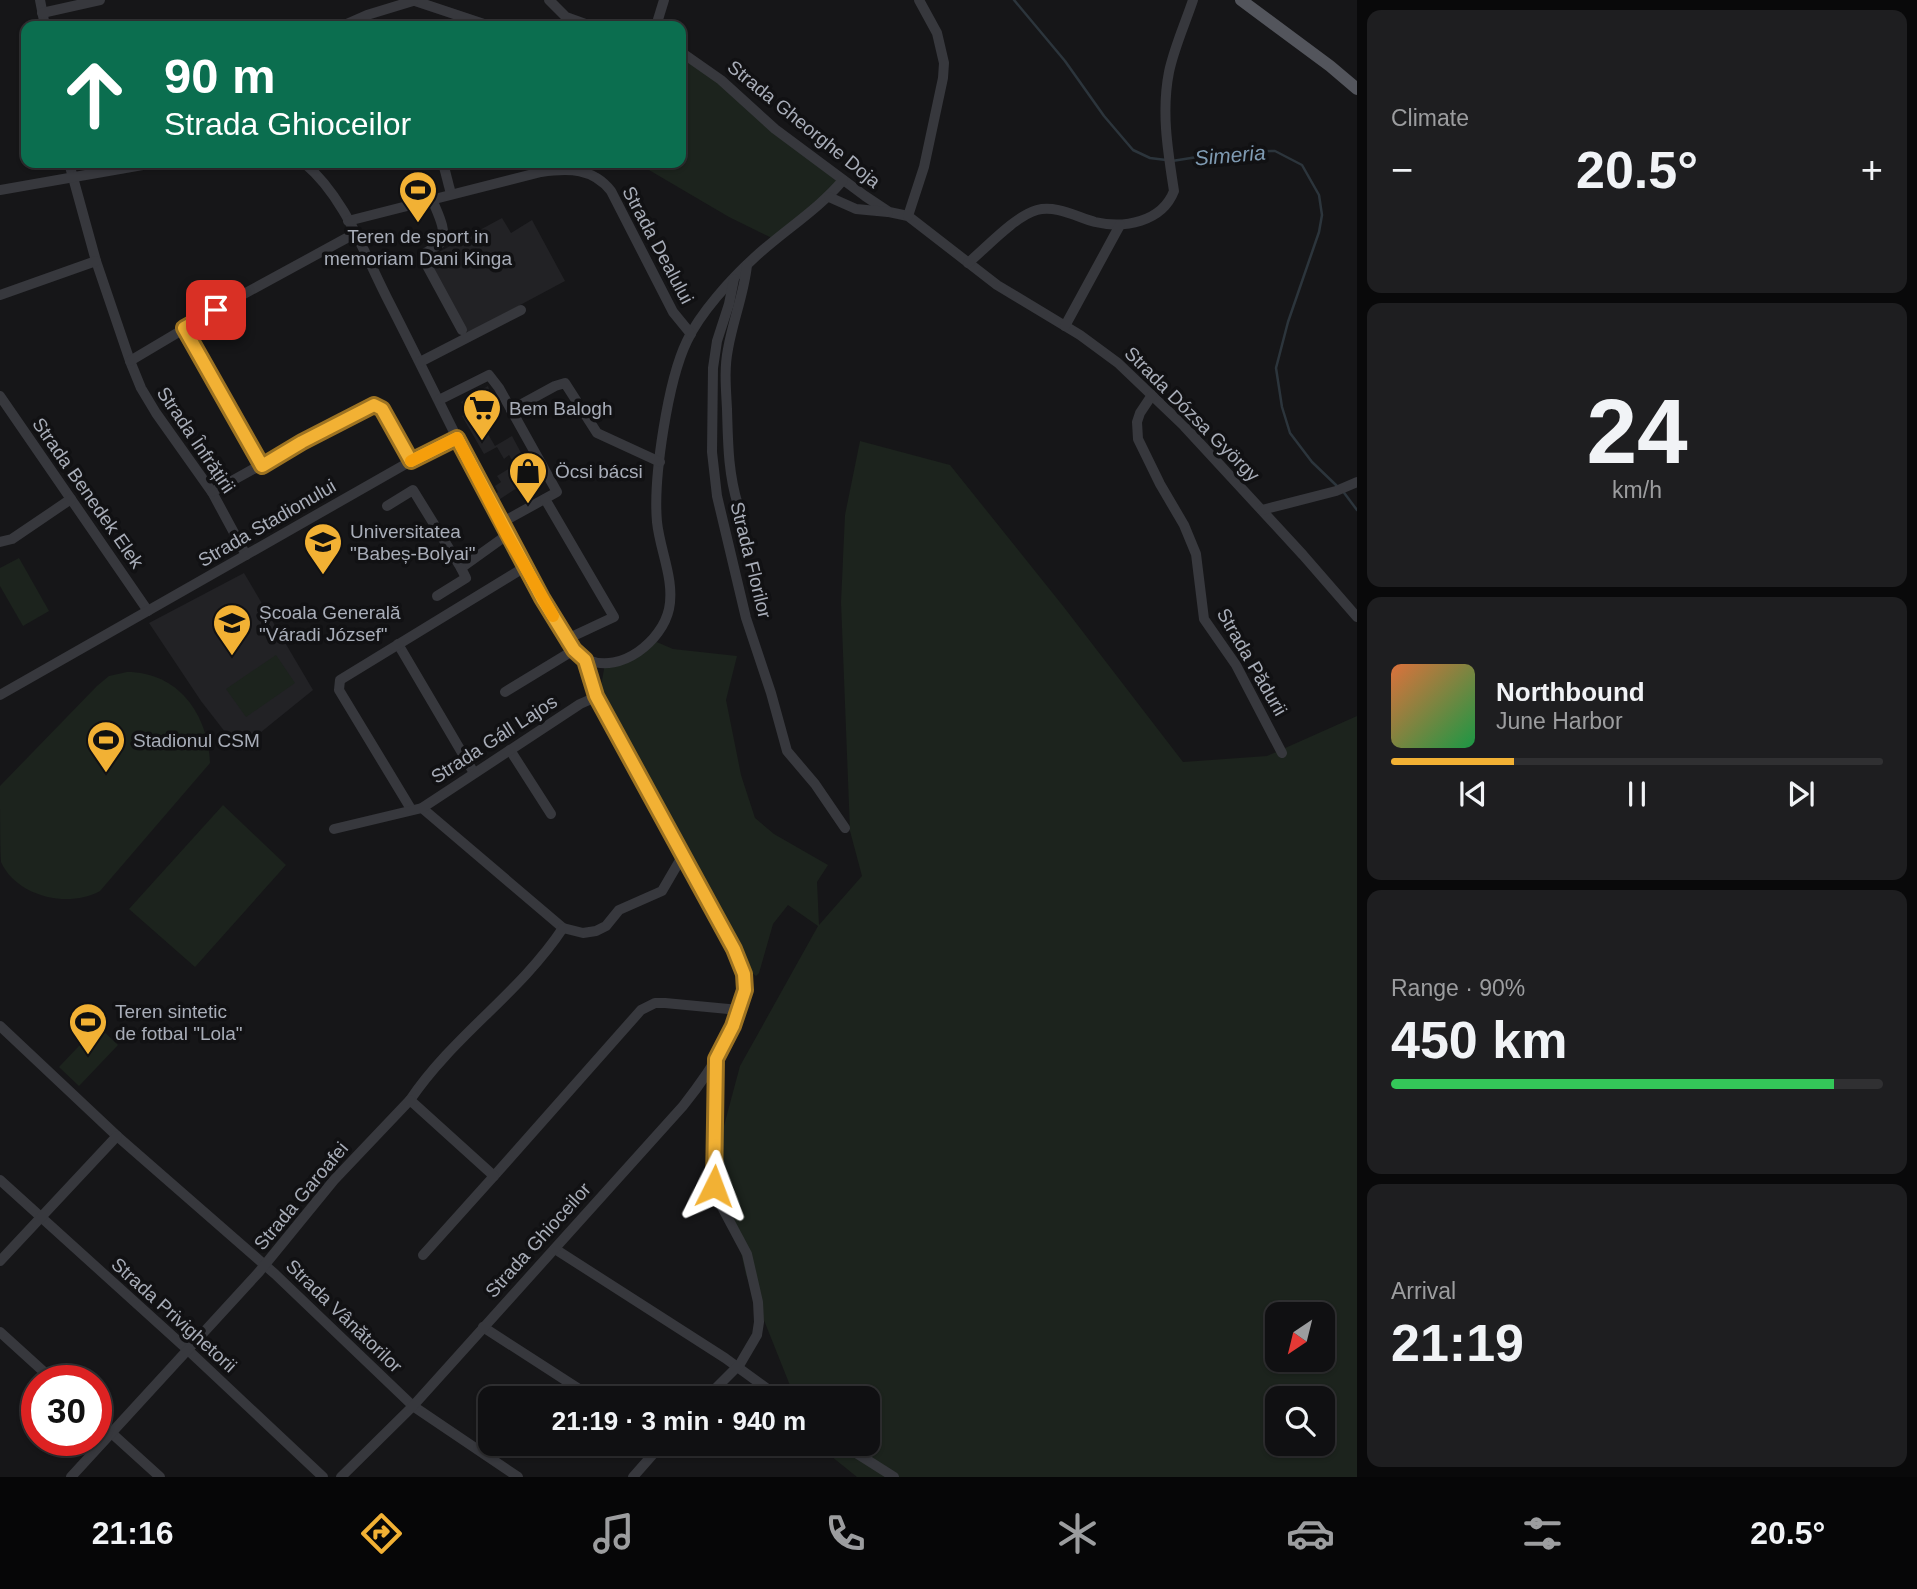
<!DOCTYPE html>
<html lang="en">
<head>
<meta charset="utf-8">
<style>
  :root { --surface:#101012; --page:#1e1e20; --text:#f1f3f6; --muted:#9c9d9f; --line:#303032; --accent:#f2b134 }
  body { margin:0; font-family:Arial,sans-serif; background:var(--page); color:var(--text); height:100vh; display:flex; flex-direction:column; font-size:26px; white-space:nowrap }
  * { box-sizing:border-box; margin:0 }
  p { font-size:23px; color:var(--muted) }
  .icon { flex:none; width:38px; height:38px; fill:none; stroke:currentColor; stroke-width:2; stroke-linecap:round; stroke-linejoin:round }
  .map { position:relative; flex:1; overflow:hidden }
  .panel { display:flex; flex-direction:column; gap:10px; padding:10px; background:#09090a; width:560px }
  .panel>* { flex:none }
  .top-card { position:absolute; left:21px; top:21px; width:665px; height:147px; border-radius:14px; box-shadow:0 2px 5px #0004,0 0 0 2px var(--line); background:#0b6e4f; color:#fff; overflow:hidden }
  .needle { width:46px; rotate:215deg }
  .buttons { position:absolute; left:1265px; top:1302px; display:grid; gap:14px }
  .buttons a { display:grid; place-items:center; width:70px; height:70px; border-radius:14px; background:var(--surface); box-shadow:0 2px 5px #0004,0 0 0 2px var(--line); font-size:35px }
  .speed { position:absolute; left:21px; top:1365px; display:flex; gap:14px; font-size:35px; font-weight:700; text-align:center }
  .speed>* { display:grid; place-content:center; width:91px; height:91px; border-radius:50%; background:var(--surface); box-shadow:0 2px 5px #0004,0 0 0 2px var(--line); line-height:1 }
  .speed .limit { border:10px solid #d22; background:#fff; color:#111 }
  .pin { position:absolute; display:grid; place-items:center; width:60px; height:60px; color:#fff; margin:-30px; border-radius:14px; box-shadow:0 4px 10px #0006 }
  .me { position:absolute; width:77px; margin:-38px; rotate:3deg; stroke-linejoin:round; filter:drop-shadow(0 0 5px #0008) }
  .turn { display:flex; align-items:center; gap:24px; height:147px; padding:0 28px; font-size:32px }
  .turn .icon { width:91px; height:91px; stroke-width:2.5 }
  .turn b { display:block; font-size:49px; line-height:60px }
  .big { font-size:52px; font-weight:700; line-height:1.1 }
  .panel .card { flex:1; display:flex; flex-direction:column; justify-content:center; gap:10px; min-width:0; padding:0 24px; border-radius:14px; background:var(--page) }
  .panel .dial { align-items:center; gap:0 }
  .dial b { font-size:91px; line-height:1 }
  .song { display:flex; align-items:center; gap:21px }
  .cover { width:84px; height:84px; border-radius:10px; background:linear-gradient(135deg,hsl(20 70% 55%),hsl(140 70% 35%)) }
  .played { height:7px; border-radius:4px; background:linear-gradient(90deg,var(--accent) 25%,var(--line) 25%) }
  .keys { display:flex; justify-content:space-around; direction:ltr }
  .heat { display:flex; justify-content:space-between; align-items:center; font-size:38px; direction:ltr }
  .charge { height:10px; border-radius:5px; background:linear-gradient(90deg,#34c759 90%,var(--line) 0) }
  .trip { position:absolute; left:478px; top:1386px; width:402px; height:70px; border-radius:14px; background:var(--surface); box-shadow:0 2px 5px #0004,0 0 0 2px var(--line); font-weight:700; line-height:70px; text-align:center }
  .tabs { display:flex; height:112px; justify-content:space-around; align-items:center; background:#060607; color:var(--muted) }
  .tabs .icon { width:49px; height:49px }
  .tabs .selected { color:var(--accent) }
  .tabs b { font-size:32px; color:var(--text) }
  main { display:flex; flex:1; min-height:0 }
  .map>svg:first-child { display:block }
  .built { fill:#222225 }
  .green { fill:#1c231d; fill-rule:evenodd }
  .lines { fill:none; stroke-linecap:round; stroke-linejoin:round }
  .stream { stroke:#2c353c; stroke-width:2.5 }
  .minor { stroke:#37383d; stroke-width:10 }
  .major { stroke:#53555c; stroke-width:12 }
  .route-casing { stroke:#9d7322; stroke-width:18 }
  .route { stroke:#f2b134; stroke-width:12 }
  .slow { stroke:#f59e0b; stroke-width:12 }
  .labels { text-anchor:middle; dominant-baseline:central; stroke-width:7; stroke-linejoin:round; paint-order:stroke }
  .street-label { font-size:19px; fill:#a8adb8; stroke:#111113 }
  .poi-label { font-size:19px; fill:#a8adb8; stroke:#111113; text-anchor:start }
  .water-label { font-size:21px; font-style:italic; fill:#7f9bb3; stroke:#111113 }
</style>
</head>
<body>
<main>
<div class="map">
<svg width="1357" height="1477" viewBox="0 0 1357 1477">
  <rect width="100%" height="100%" fill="#161618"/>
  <g class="built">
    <polygon points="502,218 511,233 532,220 565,281 468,333 426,259"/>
    <polygon points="488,386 493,402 475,412 495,446 512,436 534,477 497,501 495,494 498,492 495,486 501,482 497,476 515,465 509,455 504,459 497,447 484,454 462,416 467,413 461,402"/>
    <polygon points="244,573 313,690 239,750 201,701 149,623"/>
  </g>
  <g class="green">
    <polygon points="681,52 843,180 776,240 729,217 637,163 681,163"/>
    <path d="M860,441L950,465L1063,606L1183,762L1267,756L1357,716V1477H857L816,1444H868V1398H795L746,1275L718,1148L740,1066L818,926L788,905L773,924L759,973L756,976L752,973L600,693L605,663L616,662L652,640L673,649L737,656L726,700L741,775L755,818L774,834L828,865L817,882L819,925L862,876L850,831L841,602L845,515ZM1278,1314H1323V1360H1278ZM1278,1398H1323V1444H1278Z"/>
    <polygon points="19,558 49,611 23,626 0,586 0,568"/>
    <polygon points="276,655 295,683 246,717 226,689"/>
    <path d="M127,672C178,672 208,714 210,763L100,891C68,909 16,896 1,862C0,850 0,802 0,786L97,686L109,676Z"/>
    <polygon points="223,805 286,865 195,967 129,909"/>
    <polygon points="98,1026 118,1045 79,1086 59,1067"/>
  </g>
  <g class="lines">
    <g class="stream">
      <polyline points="1014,0 1065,61 1104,116 1133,150 1150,158 1166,160"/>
      <polyline points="1172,161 1229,152 1275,151 1302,165 1319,195 1322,215 1319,232 1288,322 1276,368 1282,407 1290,433 1312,462 1337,486"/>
      <polyline points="1342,490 1357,510"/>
    </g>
    <g class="minor">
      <polyline points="40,0 45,26"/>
      <polyline points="412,0 490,26"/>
      <polyline points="549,0 566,17 591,26"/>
      <polyline points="42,13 100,0"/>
      <polyline points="342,26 367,15 413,1"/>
      <polyline points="656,26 664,0"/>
      <polyline points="681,52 721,80 775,129 865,196 889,212 908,216 997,285 1080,335 1118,363 1184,426 1303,555 1357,617"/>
      <polyline points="69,163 96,261 130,361 141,388 156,413 212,492 246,555"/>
      <path d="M304,163C344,196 364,253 387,298C442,405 492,516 555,619C563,633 572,653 588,660C621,674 662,641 669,609C675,580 660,551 657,522C653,478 668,380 687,341C700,313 731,279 754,258C783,231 818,210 843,180"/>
      <polyline points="443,163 451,194"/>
      <polyline points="0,190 154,163"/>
      <polyline points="829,197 856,209 888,212"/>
      <path d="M432,199C436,210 448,231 441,242C437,248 428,250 423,255L424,260L462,330"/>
      <polyline points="908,216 924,167 943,78 944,63 937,33 919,0"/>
      <path d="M348,221L541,172C569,168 593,168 611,191L673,312L691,334"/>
      <path d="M968,263C986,248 1015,216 1037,210C1056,205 1077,217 1095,222C1124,229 1162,222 1174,191C1168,152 1161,112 1169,72C1174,48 1185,24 1193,0"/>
      <polyline points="734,279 729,304 717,341 713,368 712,452 717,496 746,618 771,693 787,751 815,784 845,828"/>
      <polyline points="0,295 96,261"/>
      <polyline points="1065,326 1120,225"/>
      <polyline points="184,328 262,466"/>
      <polyline points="130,361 231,301 354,234"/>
      <polyline points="420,362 521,310"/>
      <polyline points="1152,395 1140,413 1137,422 1138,439 1160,484 1184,525 1196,554 1204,619 1236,665 1282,753"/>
      <polyline points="0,396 148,611"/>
      <polyline points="439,400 489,375 499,388 557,492 501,523"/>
      <polyline points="511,410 555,386 565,383 597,433 660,462"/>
      <polyline points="212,492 302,442 374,405 382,409 411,461"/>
      <polyline points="545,499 614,617 567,639"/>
      <path d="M738,505C728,473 728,442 727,409C726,389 724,369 728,349C733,320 744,294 747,265"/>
      <polyline points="387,506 413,490 461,568 507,535"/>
      <polyline points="1262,510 1336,491 1357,482"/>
      <polyline points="0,542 12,539 71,499"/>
      <polyline points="437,596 466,578 461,568"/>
      <polyline points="398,644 474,773"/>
      <polyline points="505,692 574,650"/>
      <polyline points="0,695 411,461 457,438"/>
      <polyline points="510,750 551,814"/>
      <polyline points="422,808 563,928"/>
      <polyline points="411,809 339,690 340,680 525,567"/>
      <polyline points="334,829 422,808 580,704 596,697"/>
      <polyline points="0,1026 117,1136 275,1274 413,1406 518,1477"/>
      <path d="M410,1100C453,1036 520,993 563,928L583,933L596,931L606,926L619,910L662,891L683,855"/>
      <polyline points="494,1176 641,1010 655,1003 665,1003 739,1010"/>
      <polyline points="0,1180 189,1351 323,1477"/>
      <polyline points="555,1249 725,1358 780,1398"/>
      <polyline points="0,1261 117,1136"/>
      <polyline points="483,1327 593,1398"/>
      <polyline points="0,1332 54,1381"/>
      <polyline points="706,1398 740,1364 757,1335 759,1322 758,1302 747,1254 715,1194 716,1060"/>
      <polyline points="96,1419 160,1477"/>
      <polyline points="842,1444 894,1477"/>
      <polyline points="71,1477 259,1272 334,1180 410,1100 494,1176 423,1255"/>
      <path d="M341,1477L413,1406L683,1106C706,1077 752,1013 744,974C743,966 737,957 734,949L596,697L585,660"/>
      <polyline points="633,1477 662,1444"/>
    </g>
    <polyline class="major" points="1241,0 1330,66 1357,89"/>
  </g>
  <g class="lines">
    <defs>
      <polyline id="route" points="216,310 184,328 262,466 302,442 374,405 382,409 411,461 457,438 542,598 574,650 585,660 596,696 734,949 744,974 745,990 733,1026 716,1059 714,1186"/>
    </defs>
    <use href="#route" class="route-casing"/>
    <use href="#route" class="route"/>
    <polyline class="slow" points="411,461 457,438 507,535 553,616"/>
  </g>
  <defs>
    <symbol id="stadium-pin" viewBox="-11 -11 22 30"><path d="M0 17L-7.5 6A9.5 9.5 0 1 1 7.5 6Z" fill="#f2b134" stroke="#111113"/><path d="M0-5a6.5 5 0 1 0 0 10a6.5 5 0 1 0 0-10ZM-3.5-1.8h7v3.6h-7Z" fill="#111"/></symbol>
    <symbol id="supermarket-pin" viewBox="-11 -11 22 30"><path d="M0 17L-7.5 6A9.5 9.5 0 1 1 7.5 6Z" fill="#f2b134" stroke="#111113"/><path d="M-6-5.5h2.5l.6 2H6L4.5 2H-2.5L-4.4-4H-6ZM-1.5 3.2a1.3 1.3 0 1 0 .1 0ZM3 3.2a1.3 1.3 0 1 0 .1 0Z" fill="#111"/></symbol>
    <symbol id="shop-pin" viewBox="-11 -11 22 30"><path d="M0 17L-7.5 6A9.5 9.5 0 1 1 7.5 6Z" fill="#f2b134" stroke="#111113"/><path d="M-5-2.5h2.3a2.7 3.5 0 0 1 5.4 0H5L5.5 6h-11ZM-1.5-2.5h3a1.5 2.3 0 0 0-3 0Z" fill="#111"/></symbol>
    <symbol id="university-pin" viewBox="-11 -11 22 30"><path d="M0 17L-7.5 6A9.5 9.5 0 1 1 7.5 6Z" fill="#f2b134" stroke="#111113"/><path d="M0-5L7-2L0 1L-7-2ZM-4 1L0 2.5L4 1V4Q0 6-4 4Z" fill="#111"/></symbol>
    <symbol id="school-pin" viewBox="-11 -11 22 30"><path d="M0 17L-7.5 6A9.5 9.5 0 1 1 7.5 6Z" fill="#f2b134" stroke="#111113"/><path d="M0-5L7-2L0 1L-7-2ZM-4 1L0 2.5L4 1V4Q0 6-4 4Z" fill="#111"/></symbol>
  </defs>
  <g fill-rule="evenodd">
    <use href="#stadium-pin" x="396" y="168" width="44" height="60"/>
    <use href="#supermarket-pin" x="460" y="386" width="44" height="60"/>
    <use href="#shop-pin" x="506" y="449" width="44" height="60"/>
    <use href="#university-pin" x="301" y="520" width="44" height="60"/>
    <use href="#school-pin" x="210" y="601" width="44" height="60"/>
    <use href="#stadium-pin" x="84" y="718" width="44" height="60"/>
    <use href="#stadium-pin" x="66" y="1000" width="44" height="60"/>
  </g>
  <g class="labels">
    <g class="street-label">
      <text transform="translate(804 124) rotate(39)">Strada Gheorghe Doja</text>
      <text transform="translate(658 245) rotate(62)">Strada Dealului</text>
      <text transform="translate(1192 414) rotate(45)">Strada Dózsa György</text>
      <text transform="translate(196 440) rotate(56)">Strada Înfrățirii</text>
      <text transform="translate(88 493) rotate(55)">Strada Benedek Elek</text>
      <text transform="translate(267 523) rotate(-30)">Strada Stadionului</text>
      <text transform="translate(751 560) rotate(76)">Strada Florilor</text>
      <text transform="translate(1252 662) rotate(60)">Strada Pădurii</text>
      <text transform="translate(494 739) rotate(-33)">Strada Gáll Lajos</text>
      <text transform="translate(301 1196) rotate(-50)">Strada Garoafei</text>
      <text transform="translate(538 1240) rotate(-48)">Strada Ghioceilor</text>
      <text transform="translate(174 1315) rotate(42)">Strada Privighetorii</text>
      <text transform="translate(344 1316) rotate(44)">Strada Vânătorilor</text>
    </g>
    <g class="poi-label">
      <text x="418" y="236" text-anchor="middle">Teren de sport in<tspan x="418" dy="22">memoriam Dani Kinga</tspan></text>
      <text x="509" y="408">Bem Balogh</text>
      <text x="555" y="471">Öcsi bácsi</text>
      <text x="350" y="531">Universitatea<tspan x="350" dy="22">"Babeș-Bolyai"</tspan></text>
      <text x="259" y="612">Școala Generală<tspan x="259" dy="22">"Váradi József"</tspan></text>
      <text x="133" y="740">Stadionul CSM</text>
      <text x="115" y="1011">Teren sintetic<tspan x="115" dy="22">de fotbal "Lola"</tspan></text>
    </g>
    <g class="water-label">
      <text transform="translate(1230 155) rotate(-5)">Simeria</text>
    </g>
  </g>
</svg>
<div class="buttons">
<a><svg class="needle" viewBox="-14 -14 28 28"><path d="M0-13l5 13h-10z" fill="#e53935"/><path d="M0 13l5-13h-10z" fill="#9c9d9f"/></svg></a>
<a><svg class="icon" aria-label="search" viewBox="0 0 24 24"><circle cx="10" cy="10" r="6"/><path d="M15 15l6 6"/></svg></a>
</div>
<div class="speed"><div class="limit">30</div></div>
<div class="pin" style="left:216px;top:310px;background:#d93025"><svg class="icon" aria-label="arrive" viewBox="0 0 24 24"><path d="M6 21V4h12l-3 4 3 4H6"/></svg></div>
<svg class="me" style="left:714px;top:1186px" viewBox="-20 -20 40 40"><path d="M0-17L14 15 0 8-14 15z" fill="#f2b134" stroke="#fff" stroke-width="4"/></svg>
<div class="trip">21:19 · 3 min · 940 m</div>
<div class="top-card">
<div class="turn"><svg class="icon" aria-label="ahead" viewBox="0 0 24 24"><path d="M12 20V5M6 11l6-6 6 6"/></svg><div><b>90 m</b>Strada Ghioceilor</div></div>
</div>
</div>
<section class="panel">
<div class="card"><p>Climate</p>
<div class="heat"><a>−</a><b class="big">20.5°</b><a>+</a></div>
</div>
<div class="card dial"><b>24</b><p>km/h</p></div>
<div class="card">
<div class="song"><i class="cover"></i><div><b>Northbound</b><p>June Harbor</p></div></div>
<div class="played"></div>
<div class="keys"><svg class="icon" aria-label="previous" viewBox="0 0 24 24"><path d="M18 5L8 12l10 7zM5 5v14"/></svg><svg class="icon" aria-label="pause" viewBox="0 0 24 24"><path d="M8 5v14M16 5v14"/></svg><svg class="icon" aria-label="next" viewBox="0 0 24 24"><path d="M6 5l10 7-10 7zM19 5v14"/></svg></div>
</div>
<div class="card"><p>Range · 90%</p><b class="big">450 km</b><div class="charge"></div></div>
<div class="card"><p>Arrival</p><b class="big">21:19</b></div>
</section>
</main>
<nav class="tabs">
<b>21:16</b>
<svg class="icon selected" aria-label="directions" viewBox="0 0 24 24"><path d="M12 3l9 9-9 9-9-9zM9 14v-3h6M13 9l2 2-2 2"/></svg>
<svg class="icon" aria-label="music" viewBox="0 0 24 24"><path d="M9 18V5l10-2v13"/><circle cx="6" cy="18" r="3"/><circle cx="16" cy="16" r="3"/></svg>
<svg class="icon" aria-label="phone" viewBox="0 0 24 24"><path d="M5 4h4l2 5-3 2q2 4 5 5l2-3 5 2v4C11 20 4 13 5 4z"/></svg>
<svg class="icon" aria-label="climate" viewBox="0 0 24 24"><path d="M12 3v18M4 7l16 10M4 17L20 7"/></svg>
<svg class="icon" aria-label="car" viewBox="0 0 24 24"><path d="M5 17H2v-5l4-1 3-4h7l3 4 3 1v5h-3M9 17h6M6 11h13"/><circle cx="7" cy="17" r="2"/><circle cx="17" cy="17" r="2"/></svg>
<svg class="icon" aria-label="filters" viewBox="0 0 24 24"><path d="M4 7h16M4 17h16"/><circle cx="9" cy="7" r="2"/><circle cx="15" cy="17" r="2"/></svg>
<b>20.5°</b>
</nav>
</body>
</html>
